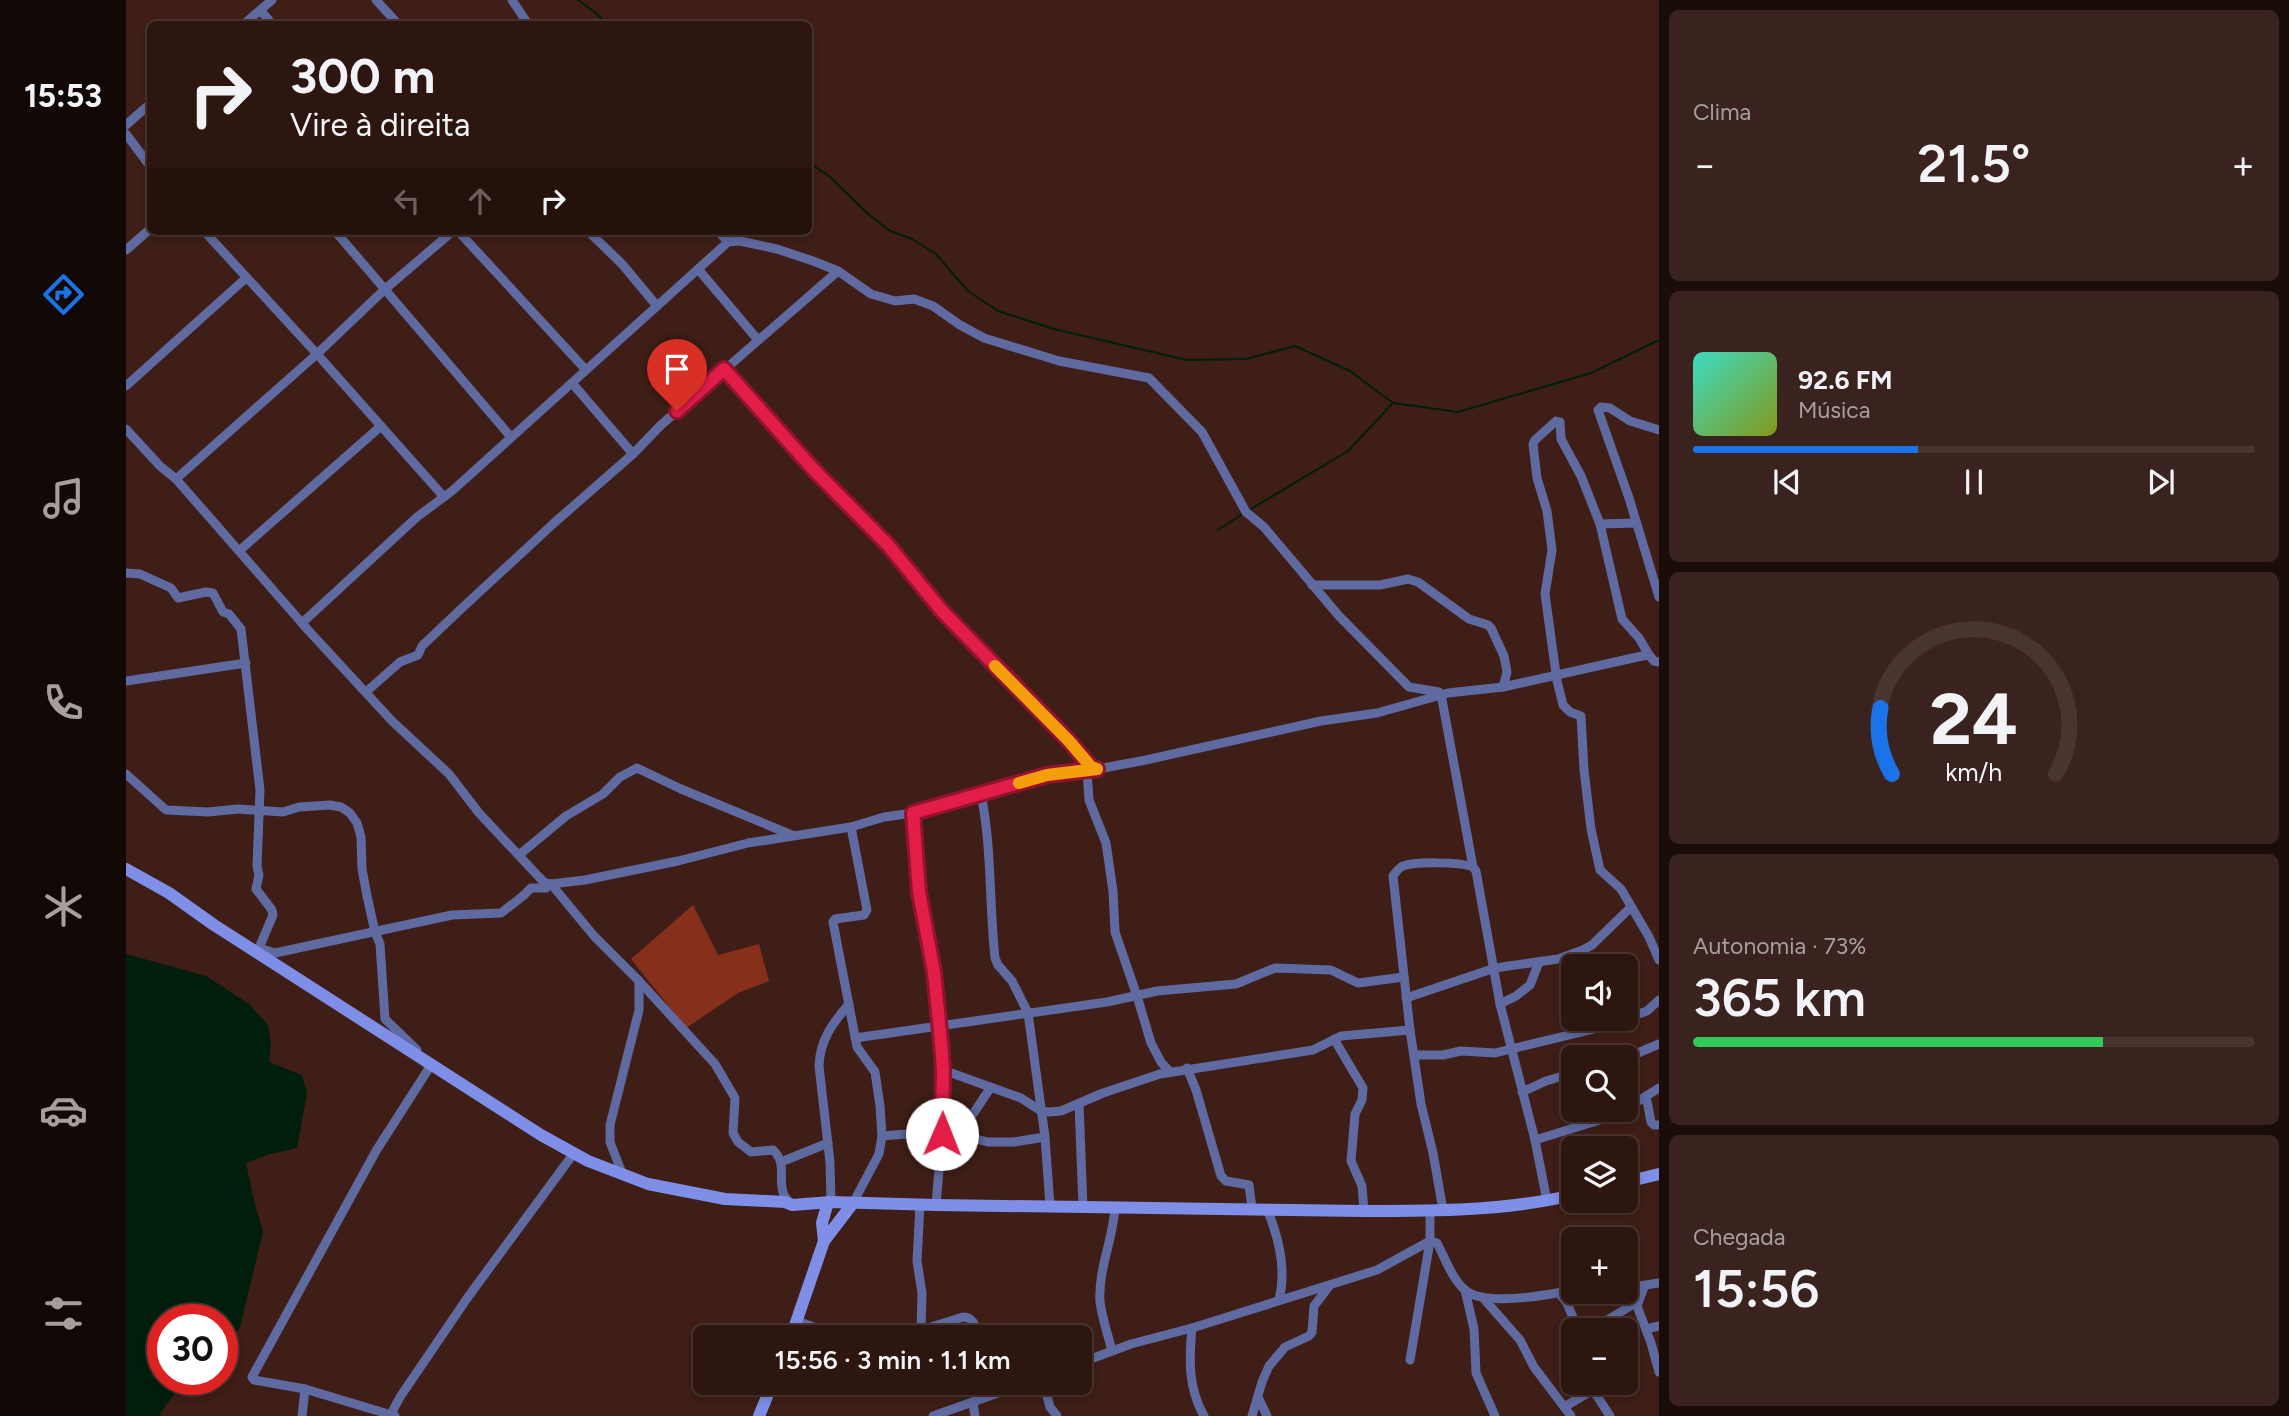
<!DOCTYPE html>
<html lang="pt">
<head>
<meta charset="utf-8">
<style>
  :root { --surface:#2e1610; --page:#3a231e; --text:#f1f3f6; --muted:#a79f9f; --line:#493530; --accent:#1a73e8 }
  body { margin:0; font-family:Figtree,sans-serif; background:var(--page); color:var(--text); height:100vh; display:flex; flex-direction:column; font-size:26px; white-space:nowrap }
  * { box-sizing:border-box; margin:0 }
  p { font-size:23px; color:var(--muted) }
  .icon { flex:none; width:38px; height:38px; fill:none; stroke:currentColor; stroke-width:2; stroke-linecap:round; stroke-linejoin:round }
  .map { position:relative; flex:1; overflow:hidden }
  .sheet { display:flex; flex-direction:column; gap:10px; padding:10px; background:#190c09; width:630px }
  .sheet>* { flex:none }
  .guide { position:absolute; left:21px; top:21px; width:665px; height:214px; border-radius:10px; box-shadow:0 4px 10px #0003,0 0 0 2px var(--line); background:#2e1610; color:var(--text); overflow:hidden }
  .buttons { position:absolute; left:1435px; top:954px; display:grid; gap:14px }
  .buttons a { display:grid; place-items:center; width:77px; height:77px; border-radius:10px; background:var(--surface); box-shadow:0 4px 10px #0003,0 0 0 2px var(--line); font-size:35px }
  .speed { position:absolute; left:21px; top:1304px; display:flex; gap:14px; font-size:35px; font-weight:700; text-align:center }
  .speed>* { display:grid; place-content:center; width:91px; height:91px; border-radius:50%; background:var(--surface); box-shadow:0 4px 10px #0003,0 0 0 2px var(--line); line-height:1 }
  .speed .limit { border:10px solid #d22; background:#fff; color:#111 }
  .pin { position:absolute; display:grid; place-items:center; width:60px; height:60px; color:#fff; margin:-72px -30px; border-radius:50% 50% 50% 0; rotate:-45deg; box-shadow:0 0 7px #0007 }
  .pin .icon { rotate:45deg }
  .me { position:absolute; width:77px; margin:-38px; rotate:1deg; stroke-linejoin:round; filter:drop-shadow(0 0 5px #0008) }
  .turn { display:flex; align-items:center; gap:24px; height:147px; padding:0 28px; font-size:32px }
  .turn .icon { width:91px; height:91px; stroke-width:2.5 }
  .turn b { display:block; font-size:49px; line-height:60px }
  .lanes { display:flex; align-items:center; height:66px; padding:0 28px; background:#0003; justify-content:center; gap:35px; direction:ltr }
  .lanes .off { opacity:.35 }
  .big { font-size:52px; font-weight:600; line-height:1.1 }
  .sheet .card { flex:1; display:flex; flex-direction:column; justify-content:center; gap:10px; min-width:0; padding:0 24px; border-radius:10px; background:var(--page) }
  .sheet .dial { align-items:center; gap:0 }
  .dial svg { height:182px; overflow:visible; fill:none; stroke:var(--line); stroke-width:7; stroke-linecap:round; text-anchor:middle }
  .dial text { fill:var(--text); stroke:none }
  .song { display:flex; align-items:center; gap:21px }
  .cover { width:84px; height:84px; border-radius:10px; background:linear-gradient(135deg,hsl(170 70% 55%),hsl(70 70% 35%)) }
  .played { height:7px; border-radius:4px; background:linear-gradient(90deg,var(--accent) 40%,var(--line) 40%) }
  .keys { display:flex; justify-content:space-around; direction:ltr }
  .heat { display:flex; justify-content:space-between; align-items:center; font-size:38px; direction:ltr }
  .charge { height:10px; border-radius:5px; background:linear-gradient(90deg,#34c759 73%,var(--line) 0) }
  .trip { position:absolute; left:567px; top:1325px; width:399px; height:70px; border-radius:10px; background:var(--surface); box-shadow:0 4px 10px #0003,0 0 0 2px var(--line); font-weight:600; line-height:70px; text-align:center }
  main { display:flex; flex:1; min-height:0 }
  .tab-bar { display:flex; flex-direction:column; width:126px; justify-content:space-around; align-items:center; background:#120906; color:var(--muted) }
  .tab-bar .icon { width:49px; height:49px }
  .tab-bar .selected { color:var(--accent) }
  .tab-bar b { font-size:32px; color:var(--text) }
  .map>svg:first-child { display:block }
  .green { fill:#862f1a }
  .water { fill:#001e0c }
  .lines { fill:none; stroke-linecap:round; stroke-linejoin:round }
  .stream { stroke:#001e0c; stroke-width:2 }
  .street { stroke:#5f6aa1; stroke-width:9 }
  .secondary { stroke:#7f8ee6; stroke-width:12 }
  .route-casing { stroke:#92132f; stroke-width:18 }
  .route { stroke:#e11d48; stroke-width:12 }
  .slow { stroke:#f59e0b; stroke-width:12 }
</style>
</head>
<body>
<main>
<nav class="tab-bar">
<b>15:53</b>
<svg class="icon selected" aria-label="directions" viewBox="0 0 24 24"><path d="M12 3l9 9-9 9-9-9zM9 14v-3h6M13 9l2 2-2 2"/></svg>
<svg class="icon" aria-label="music" viewBox="0 0 24 24"><path d="M9 18V5l10-2v13"/><circle cx="6" cy="18" r="3"/><circle cx="16" cy="16" r="3"/></svg>
<svg class="icon" aria-label="phone" viewBox="0 0 24 24"><path d="M5 4h4l2 5-3 2q2 4 5 5l2-3 5 2v4C11 20 4 13 5 4z"/></svg>
<svg class="icon" aria-label="climate" viewBox="0 0 24 24"><path d="M12 3v18M4 7l16 10M4 17L20 7"/></svg>
<svg class="icon" aria-label="car" viewBox="0 0 24 24"><path d="M5 17H2v-5l4-1 3-4h7l3 4 3 1v5h-3M9 17h6M6 11h13"/><circle cx="7" cy="17" r="2"/><circle cx="17" cy="17" r="2"/></svg>
<svg class="icon" aria-label="filters" viewBox="0 0 24 24"><path d="M4 7h16M4 17h16"/><circle cx="9" cy="7" r="2"/><circle cx="15" cy="17" r="2"/></svg>
</nav>
<div class="map">
<svg width="1533" height="1416" viewBox="0 0 1533 1416">
  <rect width="100%" height="100%" fill="#3e1e16"/>
  <polygon class="green" points="567,905 592,955 633,944 643,981 612,993 560,1028 505,959"/>
  <polygon class="water" points="0,954 80,976 123,1004 142,1025 145,1044 143,1062 176,1075 181,1093 171,1148 141,1155 120,1163 128,1201 137,1232 114,1327 96,1360 96,1320 37,1320 37,1379 60,1379 34,1413 35,1416 0,1416"/>
  <g class="lines">
    <g class="stream">
      <polyline points="452,0 470,13 481,24"/>
      <polyline points="682,162 703,176 742,214 764,231 786,239 810,254 842,291 872,311 928,329 1061,360 1120,359 1169,346 1224,371 1267,403 1332,412 1465,373 1533,340"/>
      <polyline points="1123,510 1222,451 1266,404"/>
      <polyline points="1092,530 1118,513"/>
    </g>
    <g class="street">
      <polyline points="250,0 272,24"/>
      <polyline points="386,0 402,24"/>
      <polyline points="135,11 146,24"/>
      <polyline points="118,24 146,0"/>
      <polyline points="0,125 24,104"/>
      <polyline points="0,134 24,166"/>
      <polyline points="78,231 191,354 318,497"/>
      <polyline points="209,231 385,437"/>
      <polyline points="332,231 460,370"/>
      <polyline points="462,231 496,264 531,306"/>
      <polyline points="602,242 614,241 651,249 687,261 712,271 745,294 769,301 788,299 807,306 834,325 858,338 933,361 1023,378 1076,432 1120,512 1138,527 1213,616 1283,687 1313,692"/>
      <polyline points="0,250 24,229"/>
      <polyline points="572,269 632,340"/>
      <polyline points="598,369 688,469 762,545 816,611 943,741 965,767 971,769"/>
      <polyline points="446,383 507,454"/>
      <polyline points="0,386 120,278"/>
      <path d="M0,429L34,466L50,479L182,630L266,721L323,774L353,813L413,877L419,883L425,884L468,936L513,981L589,1064L609,1098L607,1133L612,1142L625,1152L647,1150C662,1164 651,1179 658,1195C659,1198 663,1201 665,1204"/>
      <polyline points="1533,430 1504,421 1484,408 1475,407 1472,410 1503,498 1533,597"/>
      <polyline points="50,479 191,354 258,290 327,231"/>
      <polyline points="1474,524 1510,523"/>
      <polyline points="113,551 255,426"/>
      <polyline points="0,573 14,574 45,588 52,598 80,592 87,593 97,612 103,614 115,629 134,790 131,866 133,875 130,889 146,910 147,915 133,948"/>
      <polyline points="1186,585 1254,585 1282,579 1292,582 1343,619 1362,625 1365,628 1378,656 1381,672 1377,687"/>
      <polyline points="176,623 291,517 326,491 602,242 592,231"/>
      <polyline points="1523,655 1513,638 1496,619 1474,524 1455,476 1435,439 1434,422 1430,421 1409,440 1407,444 1411,478 1421,511 1426,550 1419,594 1431,681 1437,705 1444,712 1455,716 1458,770 1465,829 1474,870 1495,889 1523,937 1533,960"/>
      <polyline points="0,681 120,663"/>
      <polyline points="240,692 274,662 292,655 296,646 335,609 428,523 507,454 535,425 712,271"/>
      <polyline points="1315,694 1347,867"/>
      <polyline points="961,771 963,800 980,843 987,891 989,932 1011,996 1025,1043 1035,1062 1044,1072"/>
      <polyline points="0,774 40,810 82,812 112,809 157,812 173,807 204,805 215,807 224,813 231,823 235,837 236,869 241,896 249,932 254,944 259,1019 291,1050"/>
      <path d="M855,794C866,848 863,903 869,958L872,965L886,981L902,1013L919,1137L924,1206"/>
      <polyline points="787,813 794,892 808,972 817,1070 816,1134 810,1205"/>
      <polyline points="725,827 741,910 738,915 709,919 707,922 731,1047 749,1072 754,1106 756,1136 753,1154 727,1203"/>
      <polyline points="393,855 440,816 477,794 494,777 511,768 555,789 666,835"/>
      <polyline points="128,950 133,948 149,953 326,915 375,913 397,896 405,888 420,888 425,884 459,880 552,861 622,843 725,827 758,817 787,813 921,775 961,771 1020,760 1195,721 1251,713 1322,693 1377,687 1516,656 1523,655 1528,661 1533,662"/>
      <polyline points="1280,998 1369,968 1432,959 1457,950 1466,945 1505,907"/>
      <polyline points="1374,1004 1390,996 1404,985 1413,962"/>
      <polyline points="729,1038 981,1002 1031,991 1110,984 1149,968 1205,970 1232,983 1278,977"/>
      <polyline points="1208,1039 1237,1088 1236,1100 1229,1114 1225,1161 1236,1186 1238,1211"/>
      <polyline points="1288,1055 1317,1055 1335,1051 1369,1053 1468,1029 1521,1011 1533,1000"/>
      <polyline points="1500,1058 1533,1044"/>
      <polyline points="1061,1068 1070,1090 1095,1176 1100,1181 1123,1185 1126,1209"/>
      <polyline points="817,1070 895,1098 915,1111 923,1112 935,1111 977,1093 1034,1074 1187,1050 1215,1036 1284,1030"/>
      <polyline points="1396,1092 1420,1081 1447,1073"/>
      <polyline points="1520,1096 1525,1122 1528,1125 1533,1125"/>
      <polyline points="953,1104 957,1207"/>
      <polyline points="833,1135 865,1087"/>
      <polyline points="756,1136 805,1132 833,1135 862,1142 888,1142 919,1137"/>
      <polyline points="1409,1140 1490,1115 1533,1088"/>
      <polyline points="655,1162 702,1143"/>
      <polyline points="496,1173 484,1142 484,1125 513,1010 513,981"/>
      <path d="M705,1202L704,1162L693,1066C694,1039 707,1023 723,1004"/>
      <polyline points="794,1205 791,1261 796,1293 795,1330"/>
      <path d="M1141,1209C1153,1238 1161,1269 1153,1300"/>
      <path d="M1317,1210L1307,1153L1295,1104L1284,1030L1267,876C1270,872 1271,870 1275,867C1286,861 1336,862 1347,867L1350,871L1374,1004L1409,1140L1421,1201"/>
      <polyline points="1518,1287 1511,1306 1525,1343 1533,1372"/>
      <polyline points="1500,1288 1533,1283"/>
      <polyline points="1339,1290 1348,1329 1350,1373 1369,1416"/>
      <polyline points="1433,1293 1441,1303 1452,1330"/>
      <polyline points="1358,1299 1394,1340 1408,1367 1445,1416"/>
      <polyline points="671,1321 715,1337"/>
      <path d="M1066,1328C1063,1359 1062,1388 1078,1416"/>
      <polyline points="1520,1329 1533,1326"/>
      <polyline points="1465,1330 1511,1302"/>
      <path d="M773,1337L837,1317C848,1317 850,1328 853,1337"/>
      <path d="M986,1351C982,1335 976,1318 974,1302C972,1270 987,1239 989,1208"/>
      <polyline points="1284,1360 1304,1241 1304,1211"/>
      <path d="M954,1363L1005,1344L1066,1328L1251,1270L1304,1241L1311,1243C1319,1258 1326,1279 1339,1290C1359,1307 1422,1295 1447,1290"/>
      <polyline points="917,1382 924,1407 931,1416"/>
      <polyline points="1467,1390 1484,1416"/>
      <polyline points="1132,1397 1141,1416"/>
      <polyline points="847,1403 849,1416"/>
      <polyline points="1438,1407 1467,1390 1462,1382"/>
      <polyline points="176,1416 179,1389"/>
      <polyline points="264,1416 274,1397 342,1297 448,1153"/>
      <polyline points="269,1416 179,1389 128,1380 126,1377 250,1151 305,1065 303,1063"/>
      <polyline points="807,1416 903,1382"/>
      <polyline points="1126,1416 1136,1382 1143,1366 1159,1347 1183,1336 1186,1332 1188,1306 1204,1285"/>
    </g>
    <g class="secondary">
      <path d="M0,869L43,893L88,925L415,1135L462,1161L522,1184L599,1199L659,1202L666,1205L705,1202L810,1205L1238,1211C1307,1211 1379,1211 1447,1195"/>
      <polyline points="1500,1182 1533,1174"/>
      <polyline points="698,1241 696,1223 702,1202"/>
      <polyline points="665,1337 698,1241 727,1203"/>
      <polyline points="633,1416 647,1382"/>
    </g>
  </g>
  <g class="lines">
    <defs>
      <polyline id="route" points="551,411 598,369 688,470 762,545 816,611 943,741 965,767 971,769 921,775 787,813 793,892 808,972 815,1042 817,1070 816,1134"/>
    </defs>
    <use href="#route" class="route-casing"/>
    <use href="#route" class="route"/>
    <polyline class="slow" points="869,666 943,741 965,767 971,769 921,775 893,783"/>
  </g>
</svg>
<div class="buttons">
<a><svg class="icon" aria-label="sound" viewBox="0 0 24 24"><path d="M4 9h4l5-4v14l-5-4H4zM17 9q2 3 0 6"/></svg></a>
<a><svg class="icon" aria-label="search" viewBox="0 0 24 24"><circle cx="10" cy="10" r="6"/><path d="M15 15l6 6"/></svg></a>
<a><svg class="icon" aria-label="layers" viewBox="0 0 24 24"><path d="M12 4l9 5-9 5-9-5zM3 14l9 5 9-5"/></svg></a>
<a>+</a>
<a>−</a>
</div>
<div class="speed"><div class="limit">30</div></div>
<div class="pin" style="left:551px;top:411px;background:#d93025"><svg class="icon" aria-label="arrive" viewBox="0 0 24 24"><path d="M6 21V4h12l-3 4 3 4H6"/></svg></div>
<svg class="me" style="left:816px;top:1134px" viewBox="-20 -20 40 40"><circle r="19" fill="#fff"/><path d="M0-13L10 11 0 6-10 11z" fill="#e11d48"/></svg>
<div class="trip">15:56 · 3 min · 1.1 km</div>
<div class="guide">
<div class="turn"><svg class="icon" aria-label="right" viewBox="0 0 24 24"><path d="M7 20v-9h11M14 6l5 5-5 5"/></svg><div><b>300 m</b>Vire à direita</div></div>
<div class="lanes"><svg class="icon off" aria-label="left" viewBox="0 0 24 24"><path d="M17 20v-9H6M10 6l-5 5 5 5"/></svg><svg class="icon off" aria-label="ahead" viewBox="0 0 24 24"><path d="M12 20V5M6 11l6-6 6 6"/></svg><svg class="icon" aria-label="right" viewBox="0 0 24 24"><path d="M7 20v-9h11M14 6l5 5-5 5"/></svg></div>
</div>
</div>
<section class="sheet">
<div class="card"><p>Clima</p>
<div class="heat"><a>−</a><b class="big">21.5°</b><a>+</a></div>
</div>
<div class="card">
<div class="song"><i class="cover"></i><div><b>92.6 FM</b><p>Música</p></div></div>
<div class="played"></div>
<div class="keys"><svg class="icon" aria-label="previous" viewBox="0 0 24 24"><path d="M18 5L8 12l10 7zM5 5v14"/></svg><svg class="icon" aria-label="pause" viewBox="0 0 24 24"><path d="M8 5v14M16 5v14"/></svg><svg class="icon" aria-label="next" viewBox="0 0 24 24"><path d="M6 5l10 7-10 7zM19 5v14"/></svg></div>
</div>
<div class="card dial"><svg viewBox="0 0 100 80">
<path d="M14 69A42 42 0 1 1 86 69"/>
<path d="M14 69A42 42 0 0 1 9 40" stroke="#1a73e8"/>
<text x="50" y="56" font-size="32" font-weight="700">24</text>
<text x="50" y="72" font-size="11">km/h</text>
</svg></div>
<div class="card"><p>Autonomia · 73%</p><b class="big">365 km</b><div class="charge"></div></div>
<div class="card"><p>Chegada</p><b class="big">15:56</b></div>
</section>
</main>
</body>
</html>
